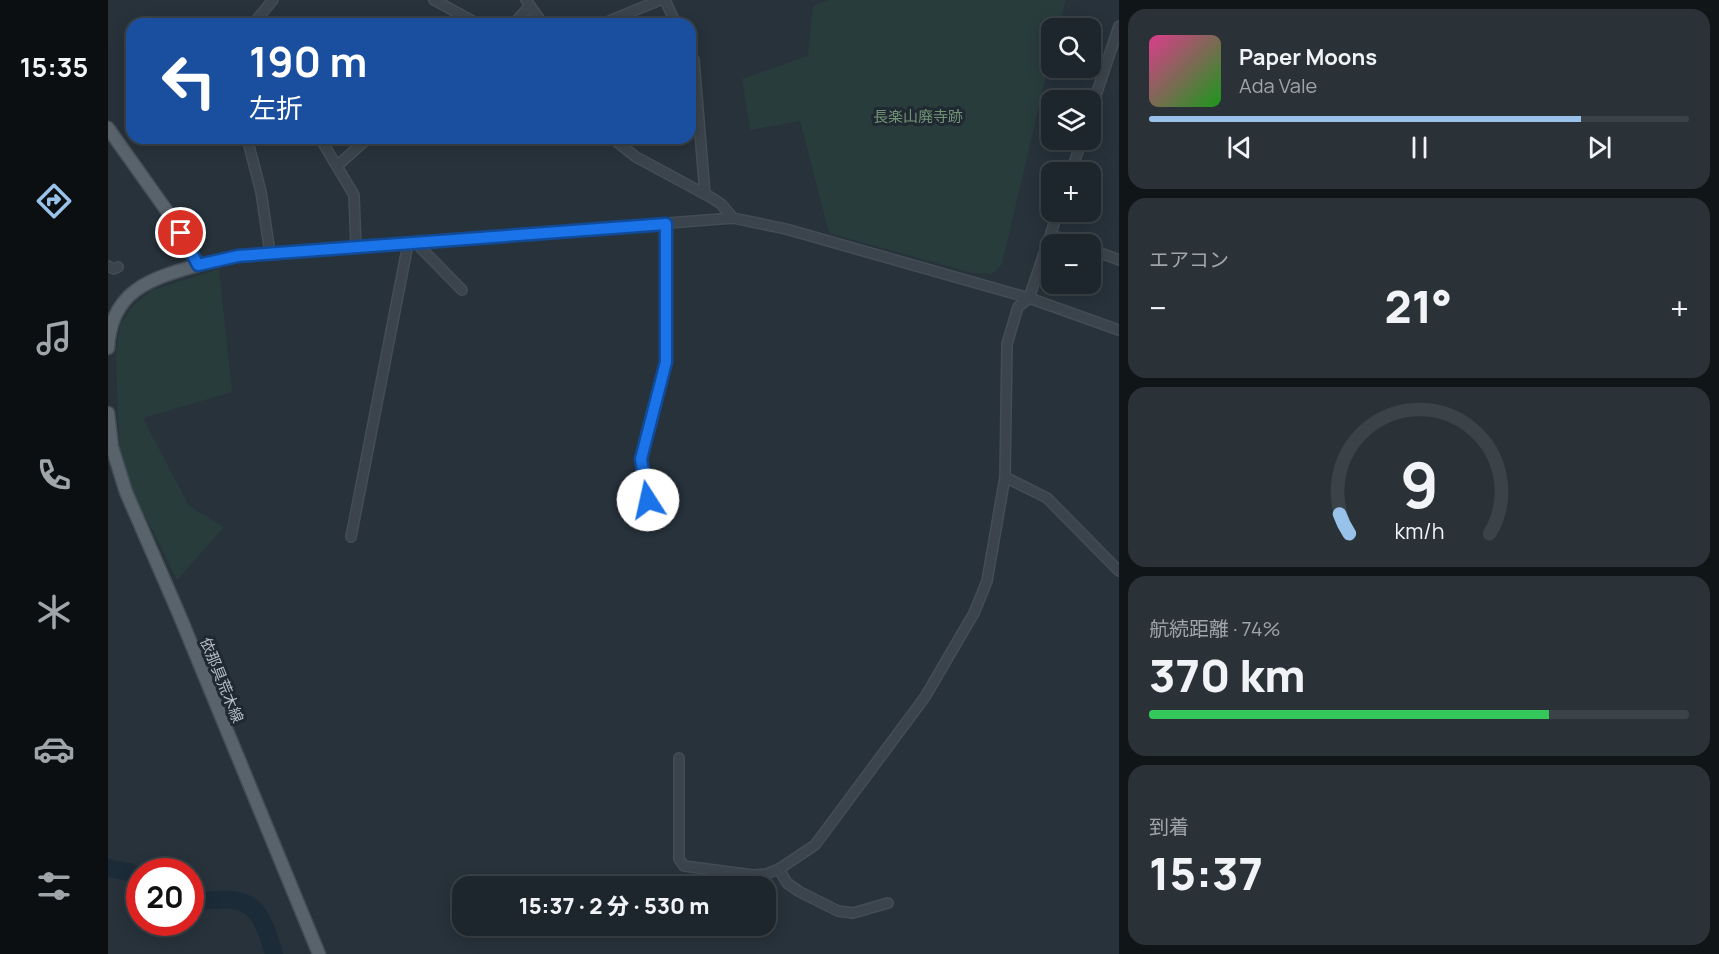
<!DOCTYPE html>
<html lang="ja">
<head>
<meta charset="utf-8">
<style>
  :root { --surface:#1d262c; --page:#2a3238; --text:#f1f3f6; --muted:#a0a5a9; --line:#3b4348; --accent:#98c2ea }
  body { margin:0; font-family:Manrope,"Noto Sans JP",sans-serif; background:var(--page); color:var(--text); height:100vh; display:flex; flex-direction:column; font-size:22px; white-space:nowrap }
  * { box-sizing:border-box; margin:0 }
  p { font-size:20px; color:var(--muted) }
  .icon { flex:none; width:33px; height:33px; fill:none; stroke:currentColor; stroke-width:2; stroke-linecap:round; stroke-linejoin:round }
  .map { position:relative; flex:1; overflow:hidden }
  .side { display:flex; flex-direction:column; gap:9px; padding:9px; background:#101518; width:600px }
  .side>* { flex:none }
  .hud { position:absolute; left:18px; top:18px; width:570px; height:126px; border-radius:18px; box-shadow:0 3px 15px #0003,0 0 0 2px var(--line); background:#1a4fa0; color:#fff; overflow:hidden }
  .fabs { position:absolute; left:933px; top:18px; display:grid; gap:12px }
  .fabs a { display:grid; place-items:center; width:60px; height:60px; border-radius:12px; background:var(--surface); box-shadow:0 3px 15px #0003,0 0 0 2px var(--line); font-size:30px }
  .speed { position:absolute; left:18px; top:858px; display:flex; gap:12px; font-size:30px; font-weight:700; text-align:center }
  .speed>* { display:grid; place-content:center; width:78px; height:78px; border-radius:50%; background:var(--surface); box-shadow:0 3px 15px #0003,0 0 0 2px var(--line); line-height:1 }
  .speed .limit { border:9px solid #d22; background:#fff; color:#111 }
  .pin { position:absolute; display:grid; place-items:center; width:51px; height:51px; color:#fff; margin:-26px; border:3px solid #fff; border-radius:50%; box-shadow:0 2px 6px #0007 }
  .me { position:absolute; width:66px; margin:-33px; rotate:350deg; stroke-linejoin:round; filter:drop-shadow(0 0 4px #0008) }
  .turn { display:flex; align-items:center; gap:21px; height:126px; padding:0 24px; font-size:27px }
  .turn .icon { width:78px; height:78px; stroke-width:2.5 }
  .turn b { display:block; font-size:42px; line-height:51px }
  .big { font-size:45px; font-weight:800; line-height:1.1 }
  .side .tile { flex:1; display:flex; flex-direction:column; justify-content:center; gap:9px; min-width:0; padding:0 21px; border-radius:18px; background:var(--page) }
  .side .dial { align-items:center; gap:0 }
  .dial svg { height:156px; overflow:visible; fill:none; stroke:var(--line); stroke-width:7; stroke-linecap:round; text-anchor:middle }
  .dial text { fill:var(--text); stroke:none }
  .song { display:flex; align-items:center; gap:18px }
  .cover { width:72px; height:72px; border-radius:9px; background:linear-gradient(135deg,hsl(330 70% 55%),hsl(120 70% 35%)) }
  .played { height:6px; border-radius:3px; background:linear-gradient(90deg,var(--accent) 80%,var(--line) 80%) }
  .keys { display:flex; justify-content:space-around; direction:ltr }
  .heat { display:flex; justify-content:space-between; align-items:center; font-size:33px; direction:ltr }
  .charge { height:9px; border-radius:4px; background:linear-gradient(90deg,#34c759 74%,var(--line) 0) }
  .trip { position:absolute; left:344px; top:876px; width:324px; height:60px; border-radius:18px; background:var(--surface); box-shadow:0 3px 15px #0003,0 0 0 2px var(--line); font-weight:800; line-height:60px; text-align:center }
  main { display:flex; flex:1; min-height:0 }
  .tab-bar { display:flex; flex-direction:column; width:108px; justify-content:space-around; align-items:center; background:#0c0f12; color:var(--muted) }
  .tab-bar .icon { width:42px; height:42px }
  .tab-bar .active { color:var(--accent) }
  .tab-bar b { font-size:27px; color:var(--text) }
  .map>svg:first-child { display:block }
  .green { fill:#293c3c }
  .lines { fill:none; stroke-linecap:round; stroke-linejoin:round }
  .river { stroke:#1c2b38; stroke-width:18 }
  .minor-casing { stroke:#444d55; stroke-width:12 }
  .major-casing { stroke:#444d55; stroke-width:15 }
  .minor { stroke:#3b444c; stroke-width:9 }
  .major { stroke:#59636b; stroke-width:12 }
  .route-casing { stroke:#114b97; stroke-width:15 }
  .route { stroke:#1a73e8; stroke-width:10 }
  .labels { text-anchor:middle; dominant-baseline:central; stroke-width:6; stroke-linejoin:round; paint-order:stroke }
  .park-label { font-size:15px; fill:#719475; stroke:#202931 }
  .street-label { font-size:15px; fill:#b7bfc7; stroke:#202931 }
</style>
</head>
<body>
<main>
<nav class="tab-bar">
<b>15:35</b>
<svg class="icon active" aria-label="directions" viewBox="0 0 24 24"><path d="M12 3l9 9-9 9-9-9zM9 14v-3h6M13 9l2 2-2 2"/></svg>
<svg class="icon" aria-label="music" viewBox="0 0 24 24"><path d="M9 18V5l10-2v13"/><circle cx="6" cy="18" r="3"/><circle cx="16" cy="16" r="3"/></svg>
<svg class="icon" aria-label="phone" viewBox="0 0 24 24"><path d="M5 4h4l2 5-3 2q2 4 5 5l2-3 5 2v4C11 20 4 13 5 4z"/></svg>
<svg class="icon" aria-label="climate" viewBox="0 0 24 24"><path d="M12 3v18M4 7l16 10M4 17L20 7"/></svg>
<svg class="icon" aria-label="car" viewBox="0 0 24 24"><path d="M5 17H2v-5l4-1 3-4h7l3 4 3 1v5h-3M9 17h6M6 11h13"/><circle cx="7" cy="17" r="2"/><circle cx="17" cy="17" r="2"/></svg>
<svg class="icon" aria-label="filters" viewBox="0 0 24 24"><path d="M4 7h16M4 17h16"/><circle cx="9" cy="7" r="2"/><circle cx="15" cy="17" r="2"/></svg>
</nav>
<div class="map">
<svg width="1011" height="954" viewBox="0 0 1011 954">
  <rect width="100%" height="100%" fill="#27323b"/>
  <g class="green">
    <polygon points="720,0 958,0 950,28 944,28 943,54 894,264 884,274 864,273 721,233 692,121 642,130 634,79 700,56 705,6"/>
    <polygon points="111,269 124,392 35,418 81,506 116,527 69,580 37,515 33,516 13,458 10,419 8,353 12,325 24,307 44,290"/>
  </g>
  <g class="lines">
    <g class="river">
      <polyline points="0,868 21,872 32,878"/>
      <path d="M82,901C139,898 149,895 166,954"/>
    </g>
    <defs>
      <g id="minor">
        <polyline points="326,0 370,24"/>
        <polyline points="418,0 435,24"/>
        <polyline points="557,0 568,24"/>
        <polyline points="145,24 165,0"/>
        <polyline points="405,24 421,7"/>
        <polyline points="494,24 552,0"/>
        <polyline points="582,53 586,60 597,194"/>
        <polyline points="982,113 1011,26"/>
        <polyline points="139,138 153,192 162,253"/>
        <polyline points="212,138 246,195 248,248"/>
        <polyline points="504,138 528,157 604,198 613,204 625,218"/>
        <polyline points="229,166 260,138"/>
        <polyline points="963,172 974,140"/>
        <polyline points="943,235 970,244"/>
        <polyline points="309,244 354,290"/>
        <polyline points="982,249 1011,260"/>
        <polyline points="90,265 130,256 625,218 678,229 921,298 1011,330"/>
        <polyline points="0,266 6,269 10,267"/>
        <polyline points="897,477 939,498 1011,571"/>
        <polyline points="540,500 533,459 558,362 558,224"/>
        <polyline points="243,537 300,244"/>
        <polyline points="571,758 571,859 576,866 645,875 658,874 671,869 707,845 817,697 866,613 879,581 897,477 899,344 910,307 921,298 950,212"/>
        <polyline points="671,869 679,883 692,892 730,911 745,913 780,903"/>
      </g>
      <g id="major">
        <path d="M0,128L66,221L90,265C42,279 3,290 0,348"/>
        <polyline points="0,413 4,447 18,492 71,614 211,954"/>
      </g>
    </defs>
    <use href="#minor" class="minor-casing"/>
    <use href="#major" class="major-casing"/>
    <use href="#minor" class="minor"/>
    <use href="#major" class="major"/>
  </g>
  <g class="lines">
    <defs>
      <polyline id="route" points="73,233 90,265 130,256 558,224 558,362 533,459 540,500"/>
    </defs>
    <use href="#route" class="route-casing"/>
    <use href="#route" class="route"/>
  </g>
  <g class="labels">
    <g class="park-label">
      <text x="810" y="116">長楽山廃寺跡</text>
    </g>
    <g class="street-label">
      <text transform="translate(114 680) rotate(68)">依那具荒木線</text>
    </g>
  </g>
</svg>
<div class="fabs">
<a><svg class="icon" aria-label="search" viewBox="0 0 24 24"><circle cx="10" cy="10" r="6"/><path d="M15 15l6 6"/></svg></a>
<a><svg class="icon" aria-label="layers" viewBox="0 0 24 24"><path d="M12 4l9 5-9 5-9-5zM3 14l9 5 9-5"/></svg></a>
<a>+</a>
<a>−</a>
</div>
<div class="speed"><div class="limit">20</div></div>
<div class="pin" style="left:73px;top:233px;background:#d93025"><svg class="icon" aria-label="arrive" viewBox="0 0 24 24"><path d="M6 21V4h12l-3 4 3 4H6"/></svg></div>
<svg class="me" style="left:540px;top:500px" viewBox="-20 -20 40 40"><circle r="19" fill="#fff"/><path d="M0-13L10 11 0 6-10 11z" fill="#1a73e8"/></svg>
<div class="trip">15:37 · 2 分 · 530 m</div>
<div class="hud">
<div class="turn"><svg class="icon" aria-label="left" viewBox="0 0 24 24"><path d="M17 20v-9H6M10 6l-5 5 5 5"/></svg><div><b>190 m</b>左折</div></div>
</div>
</div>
<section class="side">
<div class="tile">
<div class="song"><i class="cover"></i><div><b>Paper Moons</b><p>Ada Vale</p></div></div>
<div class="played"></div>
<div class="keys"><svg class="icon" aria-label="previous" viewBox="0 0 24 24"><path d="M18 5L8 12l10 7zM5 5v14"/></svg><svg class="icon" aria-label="pause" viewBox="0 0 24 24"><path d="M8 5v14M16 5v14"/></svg><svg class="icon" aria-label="next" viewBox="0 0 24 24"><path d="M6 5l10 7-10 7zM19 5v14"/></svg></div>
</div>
<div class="tile"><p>エアコン</p>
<div class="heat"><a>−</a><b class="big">21°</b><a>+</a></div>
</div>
<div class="tile dial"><svg viewBox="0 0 100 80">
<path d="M14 69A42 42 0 1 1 86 69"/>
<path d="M14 69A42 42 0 0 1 9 59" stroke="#98c2ea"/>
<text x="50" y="56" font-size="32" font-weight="700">9</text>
<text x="50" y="72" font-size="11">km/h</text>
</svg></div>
<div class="tile"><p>航続距離 · 74%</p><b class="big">370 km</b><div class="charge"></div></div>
<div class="tile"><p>到着</p><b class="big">15:37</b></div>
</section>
</main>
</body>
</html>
